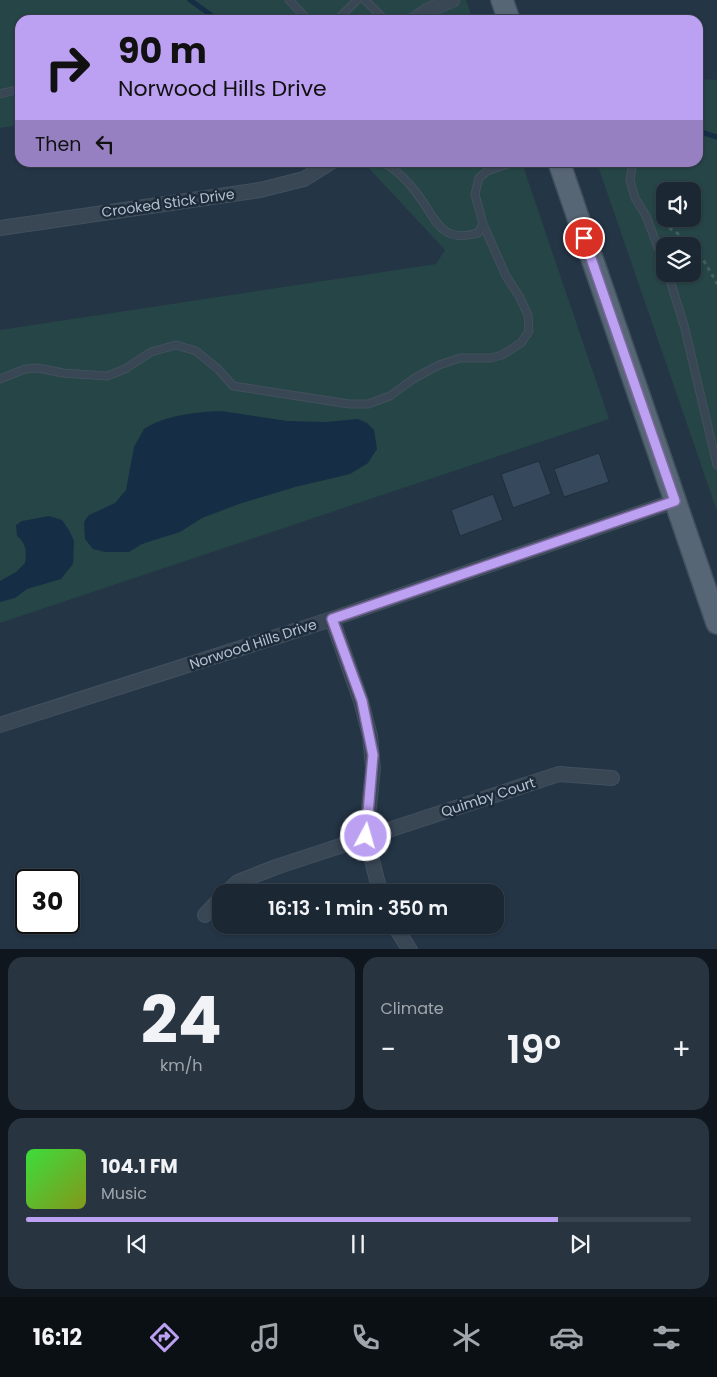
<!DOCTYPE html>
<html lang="en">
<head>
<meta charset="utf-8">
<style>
  :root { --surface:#1b2834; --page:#283440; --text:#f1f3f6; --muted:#a0a6ac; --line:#39444f; --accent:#bca0f2 }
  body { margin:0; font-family:Poppins,sans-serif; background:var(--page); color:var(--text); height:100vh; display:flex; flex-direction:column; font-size:19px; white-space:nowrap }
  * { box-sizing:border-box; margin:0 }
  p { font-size:16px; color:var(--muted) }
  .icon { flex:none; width:28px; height:28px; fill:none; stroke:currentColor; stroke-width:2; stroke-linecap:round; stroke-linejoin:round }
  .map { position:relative; height:949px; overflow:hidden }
  .sheet { display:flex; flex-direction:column; gap:8px; padding:8px; background:#0f161d; flex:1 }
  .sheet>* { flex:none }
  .guide { position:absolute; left:15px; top:15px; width:688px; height:152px; border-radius:15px; box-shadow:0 1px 4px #0004,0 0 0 1px var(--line); background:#bca0f2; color:#111; overflow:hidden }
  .controls { position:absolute; left:656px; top:182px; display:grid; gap:10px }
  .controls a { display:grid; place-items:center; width:45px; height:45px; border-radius:10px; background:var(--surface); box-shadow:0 1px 4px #0004,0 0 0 1px var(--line); font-size:25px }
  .speed { position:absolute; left:15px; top:869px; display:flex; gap:10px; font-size:25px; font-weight:700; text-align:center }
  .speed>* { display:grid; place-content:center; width:65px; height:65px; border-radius:50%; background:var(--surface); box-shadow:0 1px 4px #0004,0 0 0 1px var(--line); line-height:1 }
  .speed .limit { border:2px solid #111; border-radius:8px; background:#fff; color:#111 }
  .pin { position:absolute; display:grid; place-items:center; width:42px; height:42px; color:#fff; margin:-21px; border:2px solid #fff; border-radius:50%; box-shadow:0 1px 5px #0007 }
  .me { position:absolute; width:55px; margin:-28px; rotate:6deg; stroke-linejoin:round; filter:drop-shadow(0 0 4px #0008) }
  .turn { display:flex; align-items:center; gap:18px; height:105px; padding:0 20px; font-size:22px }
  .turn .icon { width:65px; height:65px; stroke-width:2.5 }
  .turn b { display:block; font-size:35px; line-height:42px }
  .then { display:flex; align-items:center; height:48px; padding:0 20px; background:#0003; gap:10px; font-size:19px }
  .big { font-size:38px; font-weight:600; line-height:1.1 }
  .sheet .tile { flex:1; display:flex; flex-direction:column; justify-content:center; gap:8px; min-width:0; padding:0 18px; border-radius:15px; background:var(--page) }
  .sheet .dial { align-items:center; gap:0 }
  .dial b { font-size:65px; line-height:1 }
  .song { display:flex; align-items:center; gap:15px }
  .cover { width:60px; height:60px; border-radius:8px; background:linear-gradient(135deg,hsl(120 70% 55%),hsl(70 70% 35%)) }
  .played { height:5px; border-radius:2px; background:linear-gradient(90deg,var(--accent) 80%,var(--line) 80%) }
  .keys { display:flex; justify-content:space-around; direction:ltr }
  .heat { display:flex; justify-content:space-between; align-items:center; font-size:28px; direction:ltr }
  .sheet .tiles { flex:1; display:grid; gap:8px; grid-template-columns:1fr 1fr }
  .tile:last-child { grid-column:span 2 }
  .trip { position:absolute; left:212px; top:884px; width:292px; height:50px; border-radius:15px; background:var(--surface); box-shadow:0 1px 4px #0004,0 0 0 1px var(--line); font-weight:600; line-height:50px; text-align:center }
  .dock { display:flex; height:80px; justify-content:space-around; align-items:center; background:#0b1015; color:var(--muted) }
  .dock .icon { width:35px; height:35px }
  .dock .current { color:var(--accent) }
  .dock b { font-size:22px; color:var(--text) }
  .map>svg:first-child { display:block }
  .green { fill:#264546; fill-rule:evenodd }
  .water { fill:#152d45 }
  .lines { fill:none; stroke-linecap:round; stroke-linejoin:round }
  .stream { stroke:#152d45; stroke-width:5 }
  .building { fill:#36495c; stroke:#1f2e3c }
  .service-casing { stroke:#42505e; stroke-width:9 }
  .minor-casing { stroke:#42505e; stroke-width:16 }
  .primary-casing { stroke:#42505e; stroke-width:24 }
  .path { stroke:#405e5e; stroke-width:3; stroke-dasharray:4 4; stroke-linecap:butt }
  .service { stroke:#394755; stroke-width:7 }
  .minor { stroke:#394755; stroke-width:14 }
  .primary { stroke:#576675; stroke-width:21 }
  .route-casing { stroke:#7a689d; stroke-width:12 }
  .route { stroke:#bca0f2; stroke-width:9 }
  .labels { text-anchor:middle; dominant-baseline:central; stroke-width:5; stroke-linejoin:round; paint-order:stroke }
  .street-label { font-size:14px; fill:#b6c1ce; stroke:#1d2c3a }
</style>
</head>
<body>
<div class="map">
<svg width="717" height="950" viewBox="0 0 717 950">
  <rect width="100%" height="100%" fill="#243546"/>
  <g class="green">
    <polygon points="0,0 466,0 473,20 20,20 20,125 0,128"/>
    <path d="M698,79L717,80V511L597,163L698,162ZM665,191H692V219H665ZM665,246H692V274H665Z"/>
    <polygon points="364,163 522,163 609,419 0,623 0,330 436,264 445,250"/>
  </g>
  <g class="water">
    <path d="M221,411L287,421L325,422L358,419L367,423L374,430L377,449L368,463L350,474L295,487L239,504L202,518L180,532L142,544L129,552H105L93,549L85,539L84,522L89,515L115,503L126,490L134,447L144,429C165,415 196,412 221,411Z"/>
    <path d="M49,516L62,520L69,530L74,541L73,564L61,579L27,589L15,598L0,602V581L16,572L25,563C27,552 26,543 17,536L16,525L22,521Z"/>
  </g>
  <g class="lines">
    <g class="stream">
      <polyline points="190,0 218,20"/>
      <polyline points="698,131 717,137"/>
      <polyline points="483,162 483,163"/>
    </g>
  </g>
  <g class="building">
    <polygon points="599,453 609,482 564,497 554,469"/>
    <polygon points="539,461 551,494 513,508 501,474"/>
    <polygon points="493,494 503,520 460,536 451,510"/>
  </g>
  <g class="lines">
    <defs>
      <g id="service">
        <polyline points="289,0 308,20"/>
        <polyline points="365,0 385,20"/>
        <polyline points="337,20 357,0"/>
        <polyline points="0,94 20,89"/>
        <path d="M383,162C396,170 406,179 415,191C435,215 438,245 478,233L483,224"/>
        <polyline points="633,162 630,180 635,198 646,216 665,266"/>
        <polyline points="668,274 684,325 717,465"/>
        <polyline points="0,379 25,369 38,368 63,373 107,376 125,369 151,352 176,345 196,351 218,369 233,386 349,404 368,404 390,396 413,379 439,365 460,358 491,358 502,355 521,343 529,331 528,315 519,296 506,276 483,224 475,194 479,178 487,171 514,162"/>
      </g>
      <g id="minor">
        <polyline points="414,20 427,11 452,0"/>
        <polyline points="0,228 260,190 304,179 331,162"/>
        <polyline points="332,619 361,701 370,736 373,768 366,836 380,892"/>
        <polyline points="0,725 332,619 675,501"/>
        <polyline points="227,892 238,882 276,867 559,774 612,778"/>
        <polyline points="205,915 221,898"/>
        <polyline points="394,925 410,950"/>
      </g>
      <g id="primary">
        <polyline points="502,0 509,20"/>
        <polyline points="559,162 717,623"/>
      </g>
    </defs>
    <use href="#service" class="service-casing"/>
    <use href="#minor" class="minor-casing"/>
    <use href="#primary" class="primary-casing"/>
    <path class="path" d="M662,224C693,241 701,254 717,284"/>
    <use href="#service" class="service"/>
    <use href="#minor" class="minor"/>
    <use href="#primary" class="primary"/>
  </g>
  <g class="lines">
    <defs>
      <polyline id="route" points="366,836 373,755 362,701 332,619 675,501 584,238"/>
    </defs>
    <use href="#route" class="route-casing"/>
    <use href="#route" class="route"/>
  </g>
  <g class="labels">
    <g class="street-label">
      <text transform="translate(168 203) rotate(-8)">Crooked Stick Drive</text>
      <text transform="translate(253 644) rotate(-18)">Norwood Hills Drive</text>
      <text transform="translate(488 797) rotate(-18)">Quimby Court</text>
    </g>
  </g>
</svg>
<div class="controls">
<a><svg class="icon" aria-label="sound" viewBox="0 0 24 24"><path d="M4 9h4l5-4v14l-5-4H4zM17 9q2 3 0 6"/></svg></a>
<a><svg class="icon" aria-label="layers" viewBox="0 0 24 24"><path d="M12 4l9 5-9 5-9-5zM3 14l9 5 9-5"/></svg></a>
</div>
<div class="speed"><div class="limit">30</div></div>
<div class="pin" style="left:584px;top:238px;background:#d93025"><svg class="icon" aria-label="arrive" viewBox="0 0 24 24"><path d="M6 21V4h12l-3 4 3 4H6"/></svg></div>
<svg class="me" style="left:366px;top:836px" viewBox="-20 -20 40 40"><circle r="17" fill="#bca0f2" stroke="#fff" stroke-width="3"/><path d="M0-11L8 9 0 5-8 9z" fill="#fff"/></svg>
<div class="trip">16:13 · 1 min · 350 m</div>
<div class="guide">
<div class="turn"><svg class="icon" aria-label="right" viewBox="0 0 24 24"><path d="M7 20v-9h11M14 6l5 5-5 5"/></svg><div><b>90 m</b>Norwood Hills Drive</div></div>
<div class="then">Then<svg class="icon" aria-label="left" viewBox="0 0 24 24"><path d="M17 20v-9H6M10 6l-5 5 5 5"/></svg></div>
</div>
</div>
<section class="sheet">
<div class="tiles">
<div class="tile dial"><b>24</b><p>km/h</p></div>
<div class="tile"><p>Climate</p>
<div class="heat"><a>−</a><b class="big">19°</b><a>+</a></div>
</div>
<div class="tile">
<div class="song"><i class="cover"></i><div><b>104.1 FM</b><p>Music</p></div></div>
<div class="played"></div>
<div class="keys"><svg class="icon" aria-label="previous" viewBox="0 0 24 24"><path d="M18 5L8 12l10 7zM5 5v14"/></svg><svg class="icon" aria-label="pause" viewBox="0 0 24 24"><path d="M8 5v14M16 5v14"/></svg><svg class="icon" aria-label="next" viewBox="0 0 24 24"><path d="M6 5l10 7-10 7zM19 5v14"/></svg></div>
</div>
</div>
</section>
<nav class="dock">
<b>16:12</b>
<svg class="icon current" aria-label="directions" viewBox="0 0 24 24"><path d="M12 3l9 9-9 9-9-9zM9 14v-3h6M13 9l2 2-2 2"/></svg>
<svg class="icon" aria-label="music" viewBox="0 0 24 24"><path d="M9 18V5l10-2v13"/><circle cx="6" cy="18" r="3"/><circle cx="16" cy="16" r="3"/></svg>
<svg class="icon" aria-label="phone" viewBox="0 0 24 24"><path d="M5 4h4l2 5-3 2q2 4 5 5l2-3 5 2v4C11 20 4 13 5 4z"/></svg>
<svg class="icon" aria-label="climate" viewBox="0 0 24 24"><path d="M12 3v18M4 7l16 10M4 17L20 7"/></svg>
<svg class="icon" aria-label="car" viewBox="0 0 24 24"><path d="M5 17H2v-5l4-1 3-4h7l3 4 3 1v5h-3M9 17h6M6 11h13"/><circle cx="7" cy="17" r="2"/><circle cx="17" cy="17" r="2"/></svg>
<svg class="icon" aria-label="filters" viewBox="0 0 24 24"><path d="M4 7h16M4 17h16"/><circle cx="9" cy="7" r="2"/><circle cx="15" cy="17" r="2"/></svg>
</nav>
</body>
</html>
